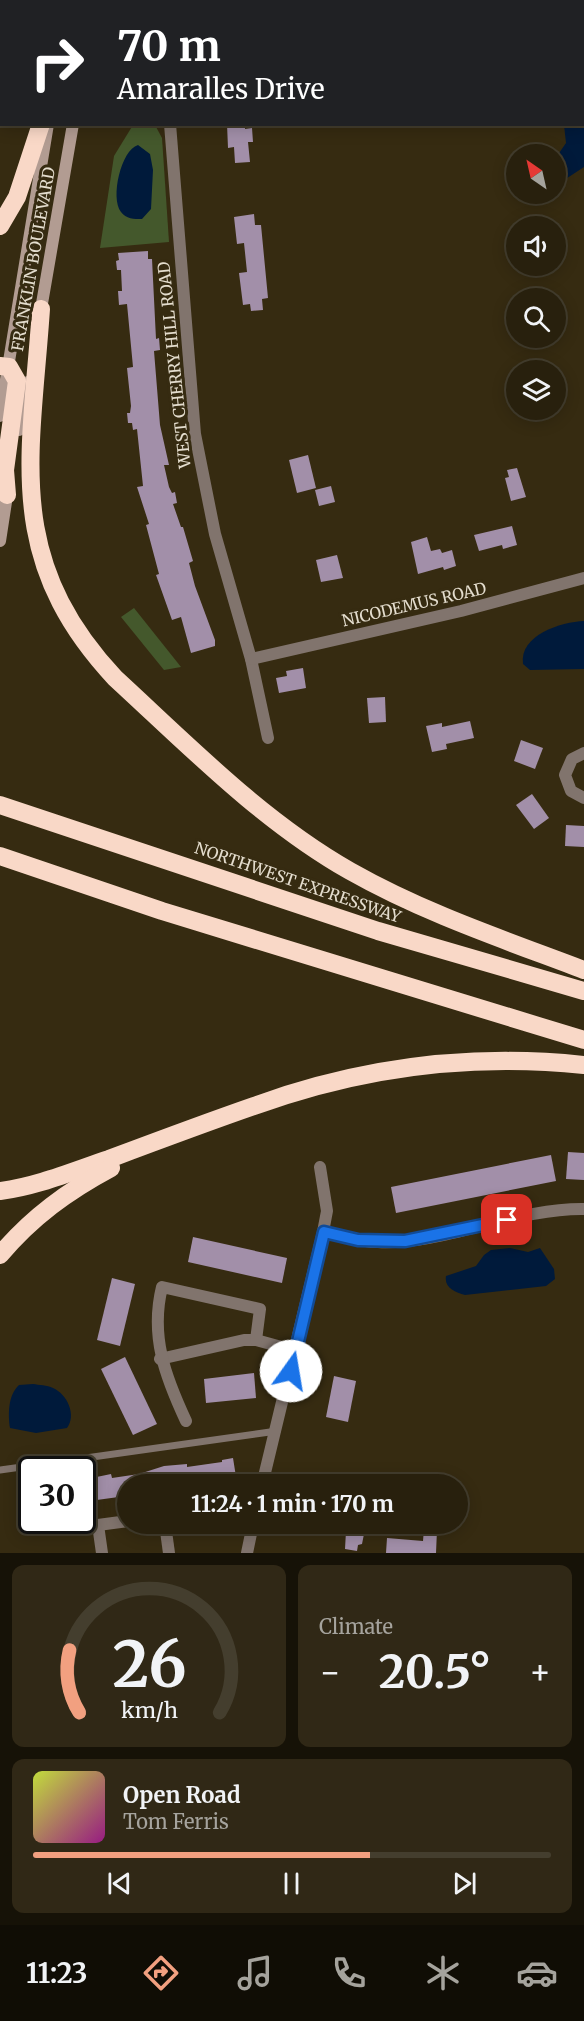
<!DOCTYPE html>
<html lang="en">
<head>
<meta charset="utf-8">
<style>
  :root { --surface:#28200d; --page:#302816; --text:#f1f3f6; --muted:#a5a39d; --line:#443e2e; --accent:#f2a080 }
  body { margin:0; font-family:Merriweather,serif; background:var(--page); color:var(--text); height:100vh; display:flex; flex-direction:column; font-size:22px; white-space:nowrap }
  * { box-sizing:border-box; margin:0 }
  p { font-size:20px; color:var(--muted) }
  .icon { flex:none; width:33px; height:33px; fill:none; stroke:currentColor; stroke-width:2; stroke-linecap:round; stroke-linejoin:round }
  .map { position:relative; height:1553px; overflow:hidden }
  .sheet { display:flex; flex-direction:column; gap:12px; padding:12px; background:#161207; flex:1 }
  .sheet>* { flex:none }
  .banner { position:absolute; left:0px; top:0px; width:585px; height:126px; box-shadow:0 3px 15px #0003,0 0 0 2px var(--line); background:#202124; color:#fff; overflow:hidden }
  .needle { width:39px; rotate:326deg }
  .buttons { position:absolute; left:506px; top:144px; display:grid; gap:12px }
  .buttons a { display:grid; place-items:center; width:60px; height:60px; border-radius:50%; background:var(--surface); box-shadow:0 3px 15px #0003,0 0 0 2px var(--line); font-size:30px }
  .speed { position:absolute; left:18px; top:1456px; display:flex; gap:12px; font-size:30px; font-weight:700; text-align:center }
  .speed>* { display:grid; place-content:center; width:78px; height:78px; border-radius:50%; background:var(--surface); box-shadow:0 3px 15px #0003,0 0 0 2px var(--line); line-height:1 }
  .speed .limit { border:3px solid #111; border-radius:9px; background:#fff; color:#111 }
  .pin { position:absolute; display:grid; place-items:center; width:51px; height:51px; color:#fff; margin:-26px; border-radius:12px; box-shadow:0 3px 9px #0006 }
  .me { position:absolute; width:66px; margin:-33px; rotate:13deg; stroke-linejoin:round; filter:drop-shadow(0 0 4px #0008) }
  .turn { display:flex; align-items:center; gap:21px; height:126px; padding:0 18px; font-size:27px }
  .turn .icon { width:78px; height:78px; stroke-width:2.5 }
  .turn b { display:block; font-size:42px; line-height:51px }
  .big { font-size:45px; font-weight:700; line-height:1.1 }
  .sheet .tile { flex:1; display:flex; flex-direction:column; justify-content:center; gap:9px; min-width:0; padding:0 21px; border-radius:12px; background:var(--page) }
  .sheet .dial { align-items:center; gap:0 }
  .dial svg { height:156px; overflow:visible; fill:none; stroke:var(--line); stroke-width:7; stroke-linecap:round; text-anchor:middle }
  .dial text { fill:var(--text); stroke:none }
  .song { display:flex; align-items:center; gap:18px }
  .cover { width:72px; height:72px; border-radius:9px; background:linear-gradient(135deg,hsl(70 70% 55%),hsl(310 70% 35%)) }
  .played { height:6px; border-radius:3px; background:linear-gradient(90deg,var(--accent) 65%,var(--line) 65%) }
  .keys { display:flex; justify-content:space-around; direction:ltr }
  .heat { display:flex; justify-content:space-between; align-items:center; font-size:33px; direction:ltr }
  .sheet .tiles { flex:1; display:grid; gap:12px; grid-template-columns:1fr 1fr }
  .tile:last-child { grid-column:span 2 }
  .trip { position:absolute; left:117px; top:1474px; width:351px; height:60px; border-radius:30px; background:var(--surface); box-shadow:0 3px 15px #0003,0 0 0 2px var(--line); font-weight:700; line-height:60px; text-align:center }
  .tabs { display:flex; height:96px; justify-content:space-around; align-items:center; background:#100d05; color:var(--muted) }
  .tabs .icon { width:42px; height:42px }
  .tabs .on { color:var(--accent) }
  .tabs b { font-size:27px; color:var(--text) }
  .map>svg:first-child { display:block }
  .green { fill:#44582c }
  .water { fill:#001a3b }
  .building { fill:#a28fa9 }
  .lines { fill:none; stroke-linecap:round; stroke-linejoin:round }
  .service { stroke:#81746d; stroke-width:7 }
  .minor { stroke:#81746d; stroke-width:12 }
  .secondary { stroke:#b29c92; stroke-width:12 }
  .motorway { stroke:#f9d8c7; stroke-width:18 }
  .route-casing { stroke:#114b97; stroke-width:15 }
  .route { stroke:#1a73e8; stroke-width:10 }
  .labels { text-anchor:middle; dominant-baseline:central; stroke-width:6; stroke-linejoin:round; paint-order:stroke }
  .street-label { font-size:16px; fill:#e4ddce; stroke:#362b11 }
</style>
</head>
<body>
<div class="map">
<svg width="584" height="1553" viewBox="0 0 584 1553">
  <rect width="100%" height="100%" fill="#362b11"/>
  <g class="green">
    <polygon points="133,125 155,125 162,138 169,242 100,248 114,156"/>
    <polygon points="134,608 181,667 164,670 121,617"/>
  </g>
  <g class="water">
    <polygon points="584,81 584,167 555,186 555,159 566,143 564,125 584,124"/>
    <path d="M138,145L150,154L153,170L151,209L142,219C134,219 126,219 121,212C110,198 121,150 138,145Z"/>
    <path d="M584,621V669L530,670L523,664C519,635 561,622 584,621Z"/>
    <path d="M510,1248L528,1252L540,1248L554,1269L555,1279L546,1286L465,1295C455,1292 444,1288 446,1276L476,1266L484,1255L491,1250Z"/>
    <path d="M33,1384C39,1385 47,1385 53,1388C67,1394 77,1415 67,1428L36,1433L10,1428C8,1414 8,1395 19,1385Z"/>
  </g>
  <g class="building">
    <polygon points="227,124 245,124 245,129 252,128 253,142 248,142 250,162 235,163 234,147 228,148"/>
    <polygon points="254,214 255,225 261,225 268,298 262,299 263,310 251,311 250,304 243,305 239,273 247,272 244,243 237,244 234,217"/>
    <polygon points="148,251 148,259 152,259 156,339 159,338 160,350 154,351 160,425 169,465 164,465 169,487 172,493 175,492 177,503 173,504 181,527 183,527 193,561 189,563 195,586 215,640 215,646 191,653 181,617 172,620 156,575 159,574 146,525 149,524 137,487 143,486 137,429 133,430 132,423 128,423 127,413 130,413 131,406 127,368 133,367 127,304 119,305 118,291 122,291 121,270 117,270 116,261 119,260 118,253"/>
    <polygon points="308,455 316,488 297,493 289,460"/>
    <polygon points="517,468 526,497 511,501 505,478 509,477 507,470"/>
    <polygon points="331,486 335,502 319,506 315,490"/>
    <polygon points="512,526 517,545 503,549 502,545 479,551 474,535"/>
    <polygon points="427,537 431,551 440,549 442,553 452,550 456,566 444,570 443,567 418,574 411,542"/>
    <polygon points="337,555 343,578 321,582 316,560"/>
    <polygon points="303,668 306,688 279,693 276,678 287,676 286,671"/>
    <polygon points="385,697 386,722 369,723 367,698"/>
    <polygon points="470,721 474,738 446,744 447,749 432,752 426,726 442,723 442,727"/>
    <polygon points="521,740 543,748 535,769 514,761"/>
    <polygon points="532,794 549,818 534,829 516,805"/>
    <polygon points="566,825 584,826 584,847 565,846"/>
    <polygon points="568,1152 584,1153 584,1180 566,1179"/>
    <polygon points="551,1155 556,1181 396,1213 391,1187"/>
    <polygon points="193,1237 287,1258 282,1283 188,1262"/>
    <polygon points="112,1278 135,1284 120,1346 97,1340"/>
    <polygon points="125,1357 157,1424 133,1435 101,1369"/>
    <polygon points="254,1373 256,1398 206,1403 204,1379"/>
    <polygon points="334,1376 356,1381 348,1422 326,1417"/>
    <polygon points="233,1458 237,1483 124,1485 126,1496 82,1502 82,1480 111,1474 112,1478 139,1474 164,1466 187,1464 187,1467 222,1462 222,1460"/>
    <polygon points="424,1529 437,1530 436,1553 386,1553 387,1538 423,1541"/>
    <polygon points="346,1531 364,1534 362,1544 358,1545 357,1551 345,1549"/>
  </g>
  <g class="lines">
    <polyline class="service" points="0,1470 277,1431"/>
    <g class="minor">
      <polyline points="223,0 226,2"/>
      <polyline points="188,2 188,0"/>
      <polyline points="389,2 389,0"/>
      <polyline points="170,124 195,434 215,534 251,659 268,738"/>
      <polyline points="251,659 461,611 584,578"/>
      <polyline points="584,753 572,759 565,775 571,791 584,798"/>
      <path d="M323,1232C342,1236 359,1242 378,1242C443,1245 517,1208 584,1209"/>
      <polyline points="160,1359 244,1340 256,1340 296,1351"/>
      <path d="M186,1421C165,1376 150,1336 162,1287L260,1309L256,1340"/>
      <polyline points="262,1485 323,1232 327,1211 320,1167"/>
      <polyline points="165,1524 169,1553"/>
      <polyline points="102,1553 98,1525 128,1521"/>
      <polyline points="247,1553 253,1524"/>
    </g>
    <g class="secondary">
      <polyline points="85,2 85,0"/>
      <polyline points="110,2 111,0"/>
      <polyline points="40,315 73,124"/>
      <polyline points="0,416 48,124"/>
      <polyline points="19,430 28,382"/>
      <polyline points="0,541 8,489"/>
    </g>
    <g class="motorway">
      <polyline points="0,226 17,197 41,124"/>
      <path d="M41,309C31,457 3,558 115,678C189,746 262,821 350,871C424,913 505,940 584,970"/>
      <polyline points="0,366 9,367 17,381 5,470 7,495"/>
      <polyline points="0,805 378,931 584,991"/>
      <polyline points="0,856 162,911 584,1040"/>
      <path d="M0,1191C38,1186 73,1171 109,1159C157,1141 205,1123 254,1106C361,1067 470,1053 584,1065"/>
      <path d="M0,1255C32,1217 68,1191 111,1168"/>
    </g>
  </g>
  <g class="lines">
    <defs>
      <polyline id="route" points="291,1371 324,1232 358,1240 405,1241 507,1220"/>
    </defs>
    <use href="#route" class="route-casing"/>
    <use href="#route" class="route"/>
  </g>
  <g class="labels">
    <g class="street-label">
      <text transform="translate(33 259) rotate(-80)">FRANKLIN BOULEVARD</text>
      <text transform="translate(174 365) rotate(-96)">WEST CHERRY HILL ROAD</text>
      <text transform="translate(414 604) rotate(-13)">NICODEMUS ROAD</text>
      <text transform="translate(298 882) rotate(19)">NORTHWEST EXPRESSWAY</text>
    </g>
  </g>
</svg>
<div class="buttons">
<a><svg class="needle" viewBox="-14 -14 28 28"><path d="M0-13l5 13h-10z" fill="#e53935"/><path d="M0 13l5-13h-10z" fill="#a5a39d"/></svg></a>
<a><svg class="icon" aria-label="sound" viewBox="0 0 24 24"><path d="M4 9h4l5-4v14l-5-4H4zM17 9q2 3 0 6"/></svg></a>
<a><svg class="icon" aria-label="search" viewBox="0 0 24 24"><circle cx="10" cy="10" r="6"/><path d="M15 15l6 6"/></svg></a>
<a><svg class="icon" aria-label="layers" viewBox="0 0 24 24"><path d="M12 4l9 5-9 5-9-5zM3 14l9 5 9-5"/></svg></a>
</div>
<div class="speed"><div class="limit">30</div></div>
<div class="pin" style="left:507px;top:1220px;background:#d93025"><svg class="icon" aria-label="arrive" viewBox="0 0 24 24"><path d="M6 21V4h12l-3 4 3 4H6"/></svg></div>
<svg class="me" style="left:291px;top:1371px" viewBox="-20 -20 40 40"><circle r="19" fill="#fff"/><path d="M0-13L10 11 0 6-10 11z" fill="#1a73e8"/></svg>
<div class="trip">11:24 · 1 min · 170 m</div>
<div class="banner">
<div class="turn"><svg class="icon" aria-label="right" viewBox="0 0 24 24"><path d="M7 20v-9h11M14 6l5 5-5 5"/></svg><div><b>70 m</b>Amaralles Drive</div></div>
</div>
</div>
<section class="sheet">
<div class="tiles">
<div class="tile dial"><svg viewBox="0 0 100 80">
<path d="M14 69A42 42 0 1 1 86 69"/>
<path d="M14 69A42 42 0 0 1 9 37" stroke="#f2a080"/>
<text x="50" y="56" font-size="32" font-weight="700">26</text>
<text x="50" y="72" font-size="11">km/h</text>
</svg></div>
<div class="tile"><p>Climate</p>
<div class="heat"><a>−</a><b class="big">20.5°</b><a>+</a></div>
</div>
<div class="tile">
<div class="song"><i class="cover"></i><div><b>Open Road</b><p>Tom Ferris</p></div></div>
<div class="played"></div>
<div class="keys"><svg class="icon" aria-label="previous" viewBox="0 0 24 24"><path d="M18 5L8 12l10 7zM5 5v14"/></svg><svg class="icon" aria-label="pause" viewBox="0 0 24 24"><path d="M8 5v14M16 5v14"/></svg><svg class="icon" aria-label="next" viewBox="0 0 24 24"><path d="M6 5l10 7-10 7zM19 5v14"/></svg></div>
</div>
</div>
</section>
<nav class="tabs">
<b>11:23</b>
<svg class="icon on" aria-label="directions" viewBox="0 0 24 24"><path d="M12 3l9 9-9 9-9-9zM9 14v-3h6M13 9l2 2-2 2"/></svg>
<svg class="icon" aria-label="music" viewBox="0 0 24 24"><path d="M9 18V5l10-2v13"/><circle cx="6" cy="18" r="3"/><circle cx="16" cy="16" r="3"/></svg>
<svg class="icon" aria-label="phone" viewBox="0 0 24 24"><path d="M5 4h4l2 5-3 2q2 4 5 5l2-3 5 2v4C11 20 4 13 5 4z"/></svg>
<svg class="icon" aria-label="climate" viewBox="0 0 24 24"><path d="M12 3v18M4 7l16 10M4 17L20 7"/></svg>
<svg class="icon" aria-label="car" viewBox="0 0 24 24"><path d="M5 17H2v-5l4-1 3-4h7l3 4 3 1v5h-3M9 17h6M6 11h13"/><circle cx="7" cy="17" r="2"/><circle cx="17" cy="17" r="2"/></svg>
</nav>
</body>
</html>
